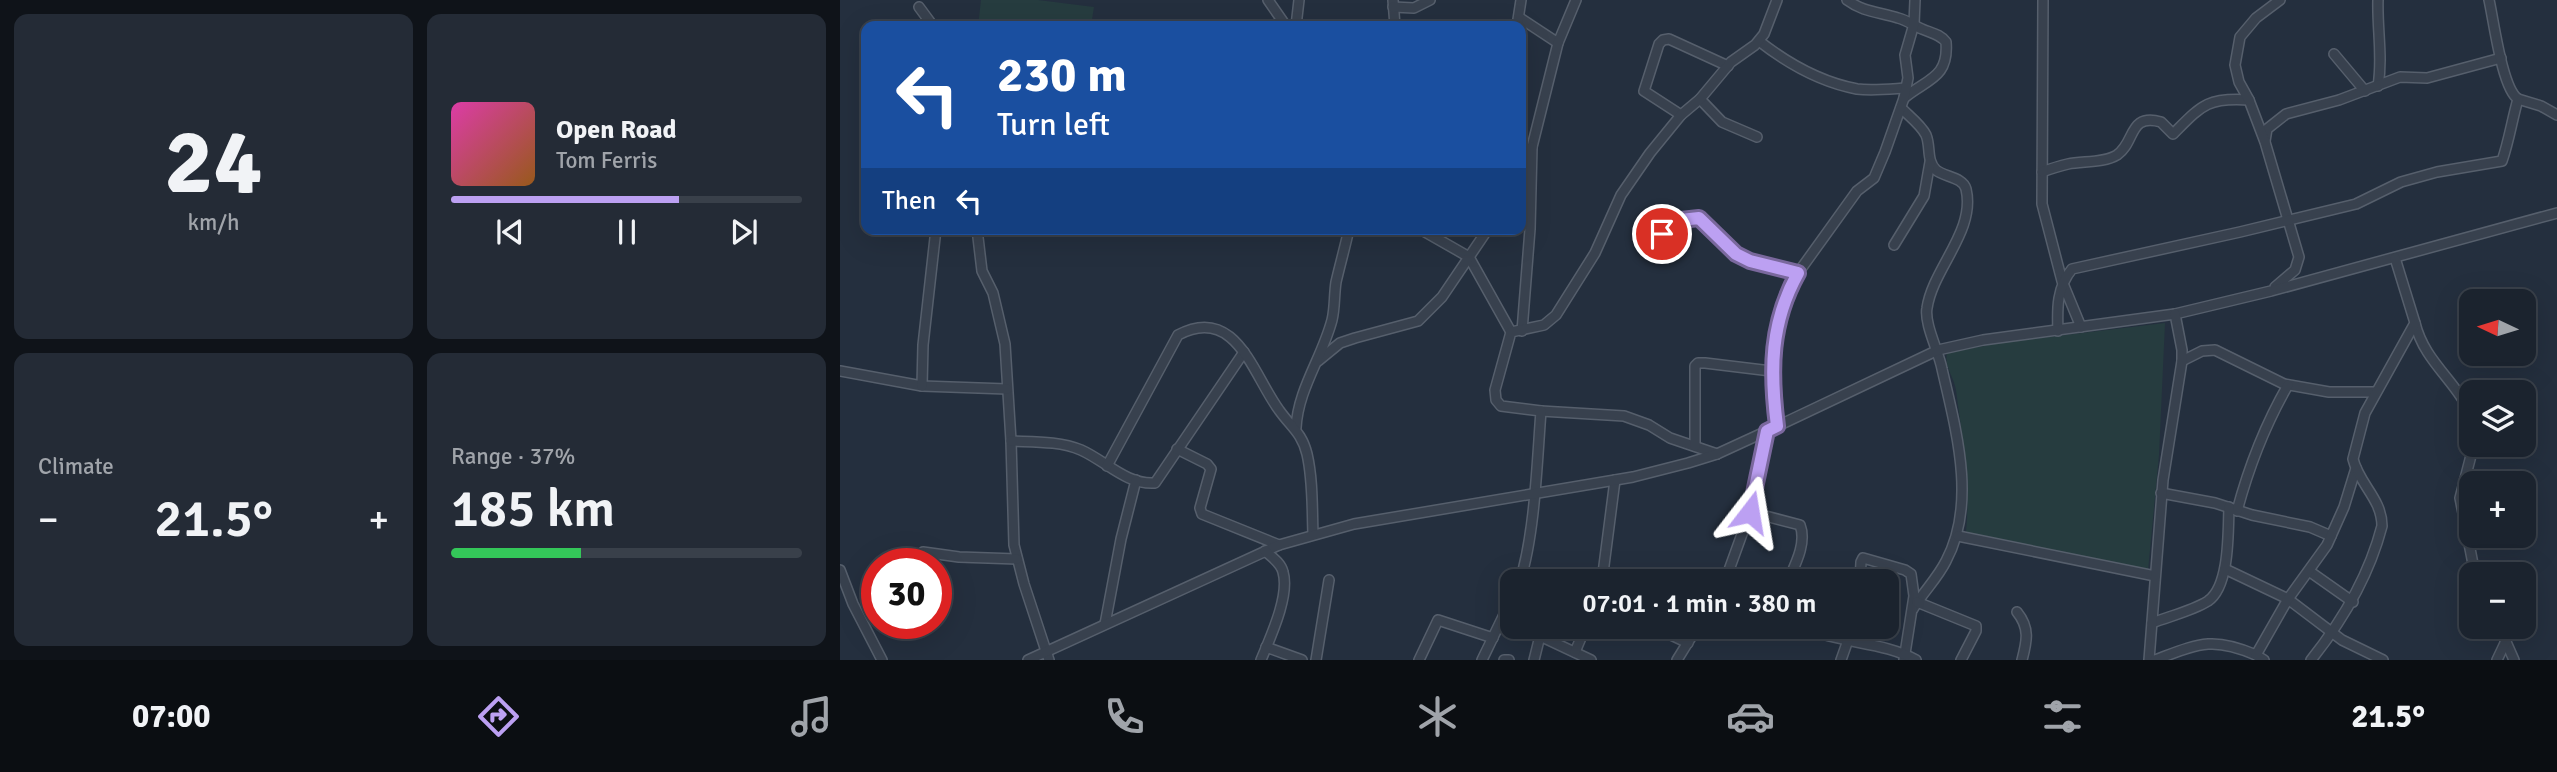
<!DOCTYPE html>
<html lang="en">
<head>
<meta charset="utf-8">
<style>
  :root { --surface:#1b232e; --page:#242b36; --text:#f1f3f6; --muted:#a0a4aa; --line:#39404a; --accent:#bca0f2 }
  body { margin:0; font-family:Signika,sans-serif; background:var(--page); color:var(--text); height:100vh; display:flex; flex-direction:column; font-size:26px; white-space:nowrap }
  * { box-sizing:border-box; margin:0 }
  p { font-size:23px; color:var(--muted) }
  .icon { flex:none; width:38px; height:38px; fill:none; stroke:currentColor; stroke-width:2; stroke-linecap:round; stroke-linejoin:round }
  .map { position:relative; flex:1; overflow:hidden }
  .side { display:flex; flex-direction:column; gap:14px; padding:14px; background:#0f1319; width:840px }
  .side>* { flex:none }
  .banner { position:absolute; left:21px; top:21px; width:665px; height:214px; border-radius:14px; box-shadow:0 7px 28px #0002,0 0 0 2px var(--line); background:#1a4fa0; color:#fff; overflow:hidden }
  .needle { width:46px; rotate:274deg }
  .fabs { position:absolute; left:1619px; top:289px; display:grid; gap:14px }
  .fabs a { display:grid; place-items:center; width:77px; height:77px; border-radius:14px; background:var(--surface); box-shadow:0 7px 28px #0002,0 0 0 2px var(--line); font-size:35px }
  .speed { position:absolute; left:21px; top:548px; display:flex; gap:14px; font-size:35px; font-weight:700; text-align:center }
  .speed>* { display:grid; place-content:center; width:91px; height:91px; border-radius:50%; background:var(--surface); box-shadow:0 7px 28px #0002,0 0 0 2px var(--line); line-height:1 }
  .speed .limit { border:10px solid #d22; background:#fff; color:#111 }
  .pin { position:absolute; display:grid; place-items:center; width:60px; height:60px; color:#fff; margin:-30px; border:4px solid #fff; border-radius:50%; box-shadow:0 2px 7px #0007 }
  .me { position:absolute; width:77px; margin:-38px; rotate:14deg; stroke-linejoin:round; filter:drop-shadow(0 0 5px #0008) }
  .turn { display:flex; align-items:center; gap:24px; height:147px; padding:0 21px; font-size:32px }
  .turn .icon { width:91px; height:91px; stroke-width:2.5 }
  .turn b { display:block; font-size:49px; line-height:60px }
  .then { display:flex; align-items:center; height:66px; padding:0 21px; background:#0003; gap:14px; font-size:26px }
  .big { font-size:52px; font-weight:600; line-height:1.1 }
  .side .tile { flex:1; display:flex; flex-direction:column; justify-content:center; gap:10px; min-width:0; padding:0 24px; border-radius:14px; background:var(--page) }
  .side .dial { align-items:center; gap:0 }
  .dial b { font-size:91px; line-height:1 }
  .song { display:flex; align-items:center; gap:21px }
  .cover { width:84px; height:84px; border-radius:10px; background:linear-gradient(135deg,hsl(320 70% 55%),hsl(30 70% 35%)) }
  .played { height:7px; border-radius:4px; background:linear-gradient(90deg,var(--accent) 65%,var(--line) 65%) }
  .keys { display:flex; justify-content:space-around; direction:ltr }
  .heat { display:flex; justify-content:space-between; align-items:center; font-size:38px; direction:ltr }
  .charge { height:10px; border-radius:5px; background:linear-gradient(90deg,#34c759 37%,var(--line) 0) }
  .side .tiles { flex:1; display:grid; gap:14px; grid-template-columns:repeat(2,1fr) }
  .trip { position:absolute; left:660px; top:569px; width:399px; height:70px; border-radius:14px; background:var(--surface); box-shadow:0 7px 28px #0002,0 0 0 2px var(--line); font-weight:600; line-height:70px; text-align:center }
  .tab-bar { display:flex; height:112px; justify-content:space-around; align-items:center; background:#0b0e12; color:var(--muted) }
  .tab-bar .icon { width:49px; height:49px }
  .tab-bar .selected { color:var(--accent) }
  .tab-bar b { font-size:32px; color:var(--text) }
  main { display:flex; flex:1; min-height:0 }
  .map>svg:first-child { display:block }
  .green { fill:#263c3f }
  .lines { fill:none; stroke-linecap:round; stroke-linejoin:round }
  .minor-casing { stroke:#565f6c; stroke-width:12 }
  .minor { stroke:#38414e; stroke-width:9 }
  .route-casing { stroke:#7a689d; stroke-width:18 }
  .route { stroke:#bca0f2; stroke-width:12 }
</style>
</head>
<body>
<main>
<section class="side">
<div class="tiles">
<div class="tile dial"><b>24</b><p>km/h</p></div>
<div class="tile">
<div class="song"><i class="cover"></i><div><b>Open Road</b><p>Tom Ferris</p></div></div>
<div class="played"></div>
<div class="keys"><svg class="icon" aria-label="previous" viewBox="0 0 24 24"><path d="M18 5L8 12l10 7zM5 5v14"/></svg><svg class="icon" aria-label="pause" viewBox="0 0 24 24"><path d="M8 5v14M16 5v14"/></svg><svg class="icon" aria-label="next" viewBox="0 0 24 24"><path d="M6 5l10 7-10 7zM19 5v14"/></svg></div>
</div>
<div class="tile"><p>Climate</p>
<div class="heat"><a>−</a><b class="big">21.5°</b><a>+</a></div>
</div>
<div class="tile"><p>Range · 37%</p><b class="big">185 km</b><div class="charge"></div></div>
</div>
</section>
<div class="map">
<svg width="1717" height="660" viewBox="0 0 1717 660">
  <rect width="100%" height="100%" fill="#242f3e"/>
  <g class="green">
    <polygon points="141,0 198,0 254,7 251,26 138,26"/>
    <path d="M1325,323L1319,455L1308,571L1126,532C1131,485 1122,437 1116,390C1114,377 1104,366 1107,353L1159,343Z"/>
  </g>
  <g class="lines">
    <defs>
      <g id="minor">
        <polyline points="428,0 446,26"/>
        <polyline points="553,0 555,26"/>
        <path d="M1007,0C1023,12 1039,12 1058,18C1067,20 1074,26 1082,29C1091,33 1100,34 1106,42C1109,78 1087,79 1064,98"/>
        <polyline points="1203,0 1202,204 1222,281 1241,327"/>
        <polyline points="79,7 93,26"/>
        <polyline points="553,7 574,8 590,0"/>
        <polyline points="680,18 718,43"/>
        <polyline points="456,26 459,0"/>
        <polyline points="677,26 681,0"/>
        <path d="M919,41C947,63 980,82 1017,89C1032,91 1050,89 1066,88"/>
        <polyline points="1494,54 1525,91"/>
        <path d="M1538,86C1543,57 1537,29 1538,0"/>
        <polyline points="860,99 882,122 917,137"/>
        <polyline points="1678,99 1701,106 1717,115"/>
        <path d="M1061,108C1069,116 1081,125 1086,135C1091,147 1086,160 1096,170C1104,177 1123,177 1126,189C1136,231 1093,268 1087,308C1084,324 1099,352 1102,369C1116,430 1137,503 1106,561C1097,579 1083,592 1073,609"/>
        <polyline points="841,115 804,91 819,44 823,40 829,39 888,66"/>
        <polyline points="1425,141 1427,129 1446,114 1499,100 1560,77 1587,78 1661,58"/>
        <polyline points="681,171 692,147 718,43 736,0"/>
        <path d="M1202,172C1210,169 1219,166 1228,164C1243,161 1264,163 1277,155C1296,142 1288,113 1321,122L1333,134C1361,106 1367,97 1409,100"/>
        <polyline points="137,229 142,271 153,293 165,344 171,441 174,545 184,584 209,660"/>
        <polyline points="580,229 629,257 671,332"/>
        <polyline points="1054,245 1084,196 1090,162"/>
        <polyline points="803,248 841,220 859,218 896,254 910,261 958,273"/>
        <polyline points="1435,287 1455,270 1459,257 1425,142 1409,100 1399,82 1395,65 1400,37 1416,18 1440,0"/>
        <path d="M1575,323C1584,361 1616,381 1631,414"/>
        <polyline points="682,331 690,229 692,147"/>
        <path d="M1218,331C1217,308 1217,287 1232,269L1400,232L1516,204L1561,182L1597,172L1662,161C1669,141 1672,120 1678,99C1662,88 1654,22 1649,0"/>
        <polyline points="478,361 500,343 515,338 578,321 602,297 648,229"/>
        <polyline points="1342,361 1362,351 1375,350 1444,384 1489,392 1535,392"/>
        <polyline points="0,371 82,386 167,389"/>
        <polyline points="82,386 83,345 96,229"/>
        <polyline points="701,411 784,416 809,425 830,438 877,454"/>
        <polyline points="937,427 931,371 935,340 946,296 958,273 1017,191 1034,178 1045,152 1064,98 1068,78 1065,55 1074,24 1075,0"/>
        <path d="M456,428C458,389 482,358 492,320C495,308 494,295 496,282C500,265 505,247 509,229"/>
        <path d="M171,441C194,442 220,441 241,450C266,461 286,485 315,483L404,352"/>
        <polyline points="1634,444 1620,498 1635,574"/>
        <polyline points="855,446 855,366 858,363 865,363 931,371"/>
        <polyline points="337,449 367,464 371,469 360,508 362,514 439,545"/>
        <path d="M267,466L338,335C396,304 413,375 439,410C451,427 462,433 467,454C473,480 472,508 473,534"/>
        <polyline points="1321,493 1375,503 1412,515 1470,527 1491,536"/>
        <path d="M1397,511C1409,466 1425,425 1448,385"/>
        <path d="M910,512L960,525C967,543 955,565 948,581"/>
        <polyline points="1118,536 1315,576"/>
        <polyline points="83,552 119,557 177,559"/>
        <polyline points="1385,569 1448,599 1502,640 1543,660"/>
        <polyline points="0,570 13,604 42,660"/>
        <polyline points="1469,571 1513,602"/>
        <path d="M680,581C695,533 697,462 701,411L661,406L656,400L655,390L671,332L704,325L716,315L755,253L781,195L810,153L841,115L860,99L891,62L915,45L924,34L937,0"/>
        <polyline points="762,581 775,480"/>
        <polyline points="885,581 910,512 927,431"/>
        <polyline points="1020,581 1021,562 1023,558 1065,570 1071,574 1074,596 1064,660"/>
        <polyline points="1077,602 1136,626 1136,631 1121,660"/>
        <path d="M1177,612C1190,628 1187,641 1182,660"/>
        <path d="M1312,623C1330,616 1352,611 1368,601C1390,586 1388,531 1389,507"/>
        <polyline points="265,624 281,539 296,480"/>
        <polyline points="812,626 848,643"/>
        <path d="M962,626C997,644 1043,641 1076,660"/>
        <polyline points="1659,626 1674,660"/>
        <polyline points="700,636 751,660"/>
        <polyline points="426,647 462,660"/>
        <polyline points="735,652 746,626"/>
        <polyline points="188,660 439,545 514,524 793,477 848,463 877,454 927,431 1098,350 1143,340 1335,314 1431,291 1717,213"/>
        <path d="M421,660C430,638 450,596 443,572C441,563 432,557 425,551"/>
        <polyline points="476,660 489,580"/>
        <polyline points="579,660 598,620 653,638"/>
        <polyline points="642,660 672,598"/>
        <polyline points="664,660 669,660"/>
        <polyline points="694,660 700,636 699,626"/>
        <polyline points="837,660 858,626"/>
        <polyline points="1001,660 1013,626"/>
        <polyline points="1309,660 1323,480 1342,361 1342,350 1335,314"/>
        <path d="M1315,660C1358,644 1372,636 1416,655"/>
        <polyline points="1424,660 1416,655 1448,599 1487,545 1504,507 1516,468"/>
        <path d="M1471,660C1503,620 1529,576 1542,526C1542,499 1519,484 1513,459L1525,413L1575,323L1555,258"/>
        <polyline points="1657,660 1666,641"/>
      </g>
    </defs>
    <use href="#minor" class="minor-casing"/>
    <use href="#minor" class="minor"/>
  </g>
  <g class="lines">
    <defs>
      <path id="route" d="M822,234L841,220L859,218L896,254L910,261L958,273C930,323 930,371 937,426L927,431L910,512"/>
    </defs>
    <use href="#route" class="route-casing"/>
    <use href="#route" class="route"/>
  </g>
</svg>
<div class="fabs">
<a><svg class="needle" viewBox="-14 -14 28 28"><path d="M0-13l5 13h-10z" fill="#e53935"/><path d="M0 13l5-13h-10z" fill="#a0a4aa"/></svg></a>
<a><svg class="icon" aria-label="layers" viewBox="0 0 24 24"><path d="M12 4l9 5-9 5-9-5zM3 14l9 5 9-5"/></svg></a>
<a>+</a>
<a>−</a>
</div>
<div class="speed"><div class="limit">30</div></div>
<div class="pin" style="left:822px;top:234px;background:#d93025"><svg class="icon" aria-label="arrive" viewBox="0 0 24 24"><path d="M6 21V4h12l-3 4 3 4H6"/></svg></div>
<svg class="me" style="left:910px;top:512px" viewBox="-20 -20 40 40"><path d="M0-17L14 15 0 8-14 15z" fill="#bca0f2" stroke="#fff" stroke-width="4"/></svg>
<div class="trip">07:01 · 1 min · 380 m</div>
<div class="banner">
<div class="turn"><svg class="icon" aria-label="left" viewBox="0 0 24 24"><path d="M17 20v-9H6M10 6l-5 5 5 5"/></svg><div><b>230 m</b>Turn left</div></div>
<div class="then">Then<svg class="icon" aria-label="left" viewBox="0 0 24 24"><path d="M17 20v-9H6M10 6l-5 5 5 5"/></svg></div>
</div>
</div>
</main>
<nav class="tab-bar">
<b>07:00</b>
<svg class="icon selected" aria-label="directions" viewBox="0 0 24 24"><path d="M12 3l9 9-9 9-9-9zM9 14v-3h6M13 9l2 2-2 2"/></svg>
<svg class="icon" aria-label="music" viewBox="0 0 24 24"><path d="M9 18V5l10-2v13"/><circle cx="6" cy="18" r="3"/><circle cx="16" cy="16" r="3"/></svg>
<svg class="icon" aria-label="phone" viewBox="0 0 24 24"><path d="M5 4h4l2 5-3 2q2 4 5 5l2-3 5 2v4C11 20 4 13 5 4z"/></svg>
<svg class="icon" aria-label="climate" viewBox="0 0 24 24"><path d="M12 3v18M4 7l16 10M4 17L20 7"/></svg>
<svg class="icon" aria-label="car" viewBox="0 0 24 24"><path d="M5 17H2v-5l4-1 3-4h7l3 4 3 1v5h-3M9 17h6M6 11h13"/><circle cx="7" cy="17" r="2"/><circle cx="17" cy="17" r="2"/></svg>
<svg class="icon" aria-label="filters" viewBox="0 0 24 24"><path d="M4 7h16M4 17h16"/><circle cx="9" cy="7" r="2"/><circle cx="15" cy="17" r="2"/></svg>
<b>21.5°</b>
</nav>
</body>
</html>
